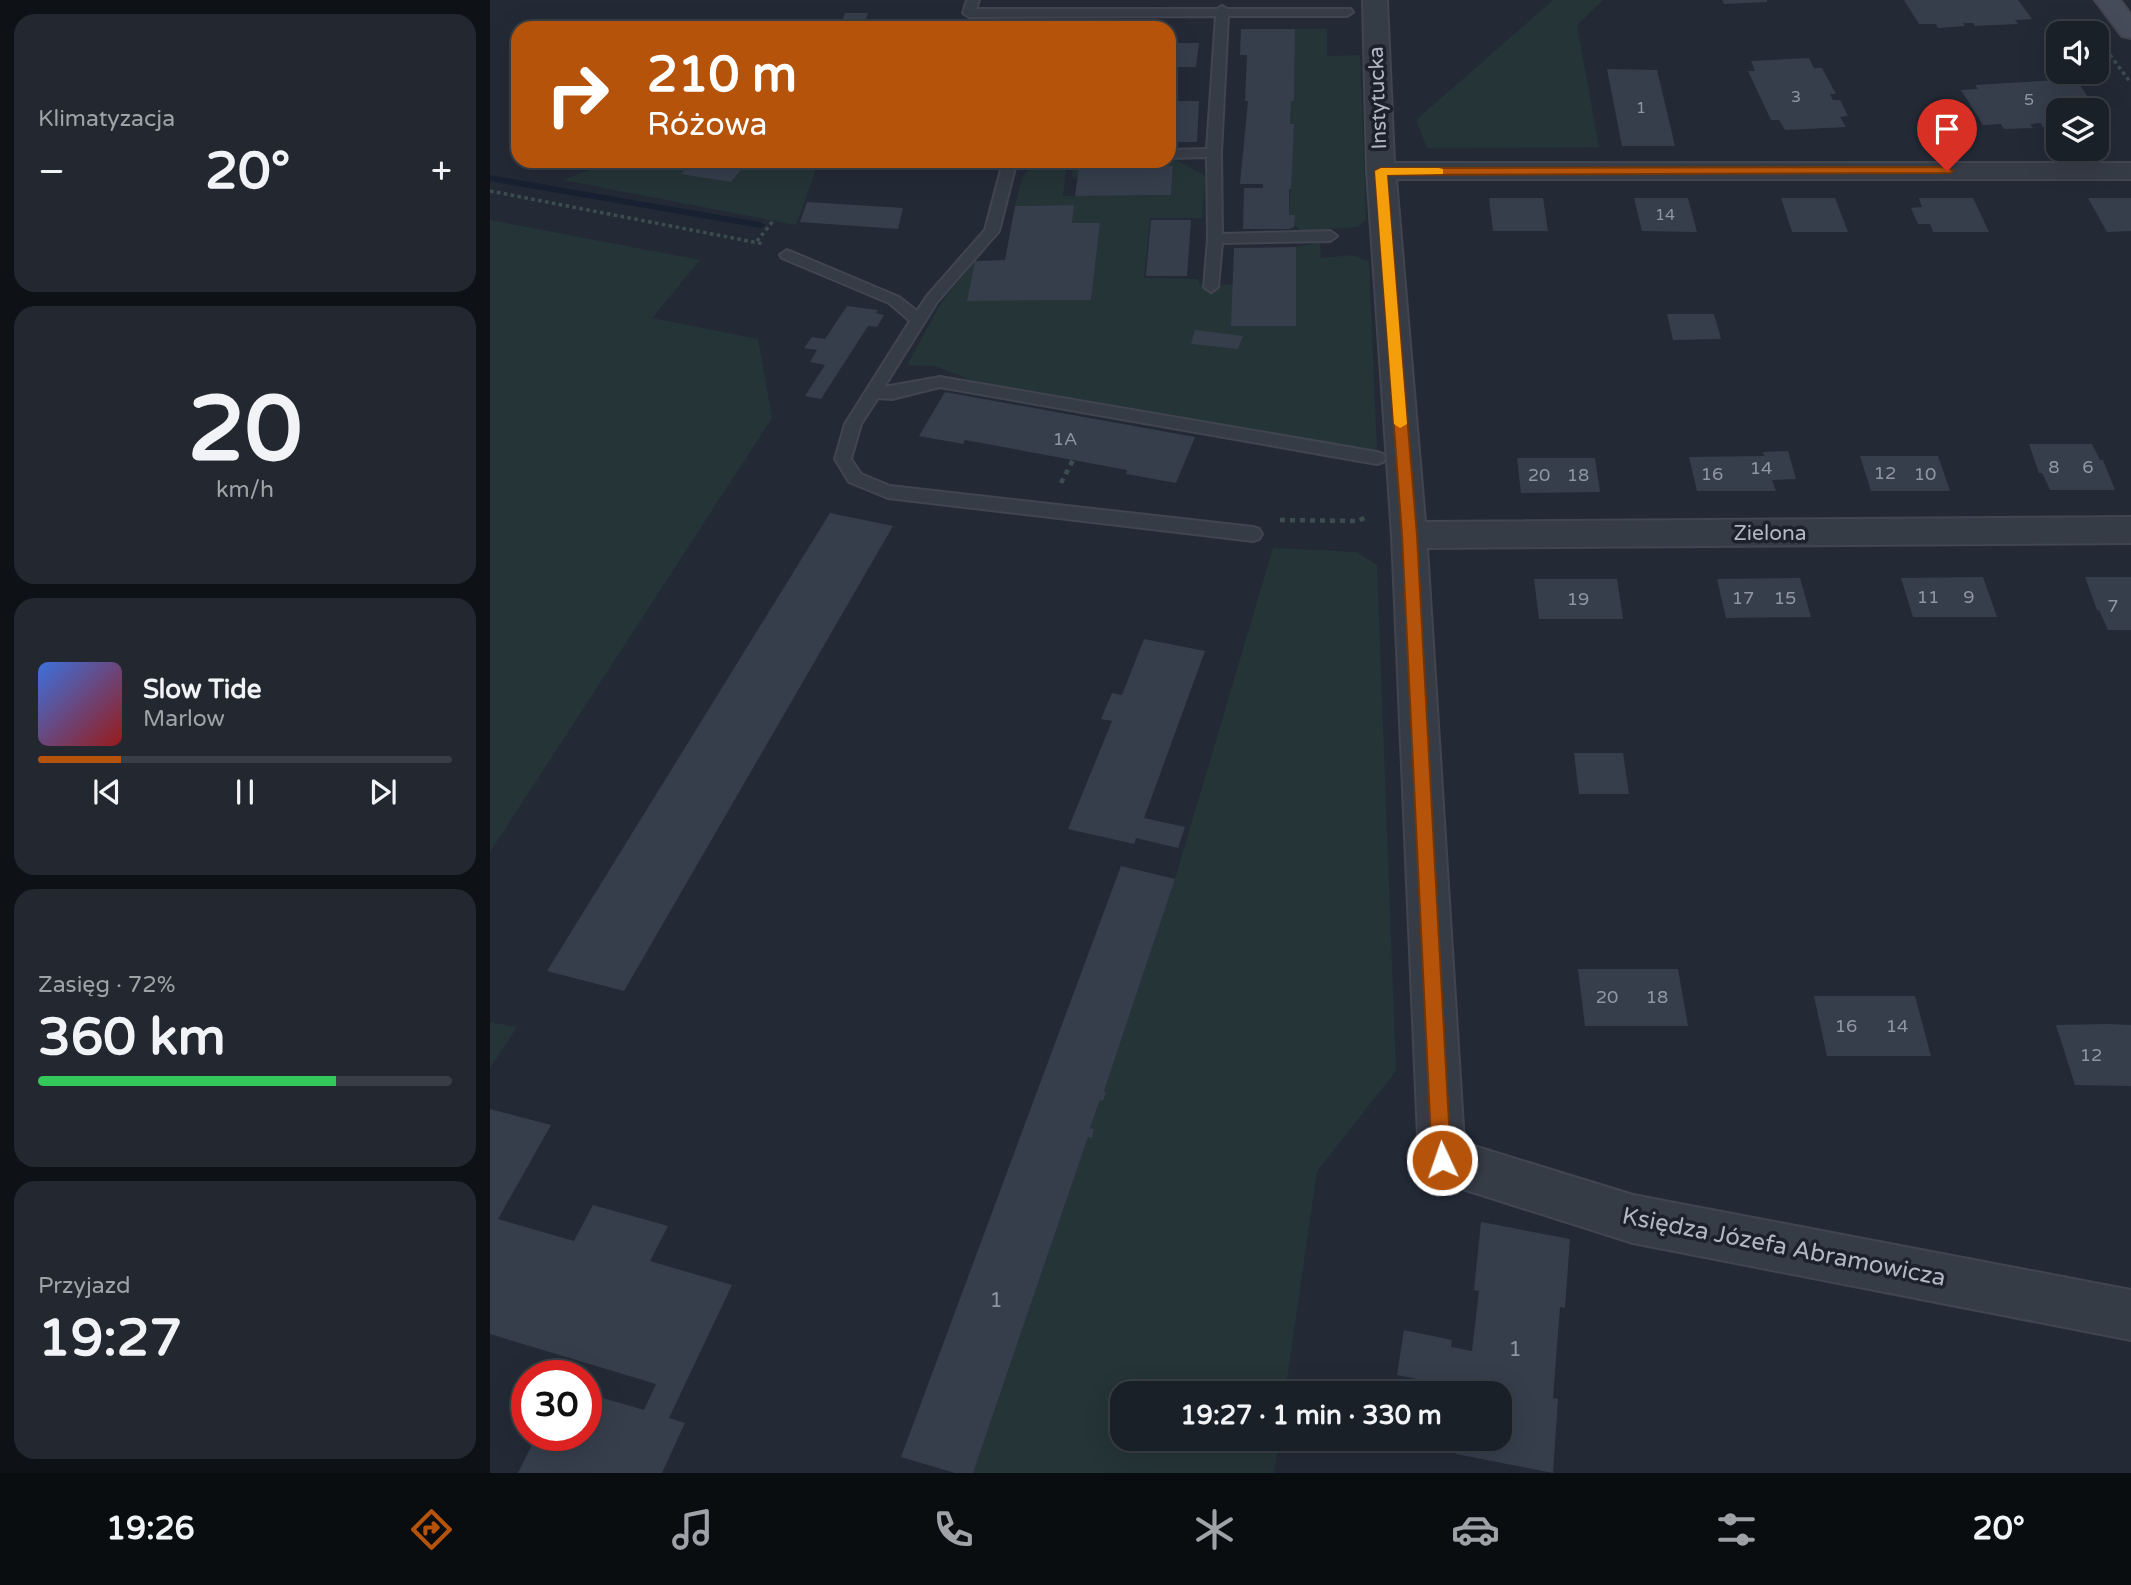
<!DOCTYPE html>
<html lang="pl">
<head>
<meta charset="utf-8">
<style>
  :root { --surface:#1a2028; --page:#232830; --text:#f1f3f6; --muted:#9fa3a8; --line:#383e45; --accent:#b45309 }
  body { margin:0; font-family:"Varela Round",sans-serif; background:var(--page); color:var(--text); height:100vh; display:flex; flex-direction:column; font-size:26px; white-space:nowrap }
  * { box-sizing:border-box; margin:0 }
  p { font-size:23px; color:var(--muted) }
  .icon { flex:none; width:38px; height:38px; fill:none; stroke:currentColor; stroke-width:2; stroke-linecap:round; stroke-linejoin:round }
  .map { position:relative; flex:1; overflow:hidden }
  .side { display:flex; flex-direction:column; gap:14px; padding:14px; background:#0e1216; width:490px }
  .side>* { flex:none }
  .hud { position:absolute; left:21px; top:21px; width:665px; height:147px; border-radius:21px; box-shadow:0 7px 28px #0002,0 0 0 2px var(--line); background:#b45309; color:#fff; overflow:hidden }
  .fabs { position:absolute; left:1556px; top:21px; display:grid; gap:14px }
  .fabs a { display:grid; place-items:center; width:63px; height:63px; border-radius:14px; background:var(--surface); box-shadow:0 7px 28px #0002,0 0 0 2px var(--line); font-size:35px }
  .speed { position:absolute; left:21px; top:1360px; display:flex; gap:14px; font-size:35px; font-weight:700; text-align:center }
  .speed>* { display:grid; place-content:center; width:91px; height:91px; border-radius:50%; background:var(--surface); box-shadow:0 7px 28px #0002,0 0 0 2px var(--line); line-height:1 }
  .speed .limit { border:10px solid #d22; background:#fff; color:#111 }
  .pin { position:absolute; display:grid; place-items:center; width:60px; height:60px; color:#fff; margin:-72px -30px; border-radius:50% 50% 50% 0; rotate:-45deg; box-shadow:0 0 7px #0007 }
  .pin .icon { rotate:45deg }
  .me { position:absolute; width:77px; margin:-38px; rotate:357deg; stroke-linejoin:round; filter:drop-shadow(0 0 5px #0008) }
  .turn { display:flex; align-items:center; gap:24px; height:147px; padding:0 21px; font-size:32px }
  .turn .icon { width:91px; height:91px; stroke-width:2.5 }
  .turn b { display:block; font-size:49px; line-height:60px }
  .big { font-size:52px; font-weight:700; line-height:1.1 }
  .side .card { flex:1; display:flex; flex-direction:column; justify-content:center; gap:10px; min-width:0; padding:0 24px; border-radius:21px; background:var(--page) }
  .side .dial { align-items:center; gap:0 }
  .dial b { font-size:91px; line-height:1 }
  .song { display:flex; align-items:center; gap:21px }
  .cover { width:84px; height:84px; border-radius:10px; background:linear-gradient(135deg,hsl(220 70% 55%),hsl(0 70% 35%)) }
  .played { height:7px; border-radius:4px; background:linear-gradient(90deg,var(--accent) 20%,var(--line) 20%) }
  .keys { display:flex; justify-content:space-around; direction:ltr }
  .heat { display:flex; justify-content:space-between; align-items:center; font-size:38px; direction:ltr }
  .charge { height:10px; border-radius:5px; background:linear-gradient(90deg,#34c759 72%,var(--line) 0) }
  .trip { position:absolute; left:620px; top:1381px; width:402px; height:70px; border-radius:21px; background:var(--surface); box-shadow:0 7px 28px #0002,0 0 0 2px var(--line); font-weight:700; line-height:70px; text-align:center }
  .menu { display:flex; height:112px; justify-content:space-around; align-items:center; background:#0a0d10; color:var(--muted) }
  .menu .icon { width:49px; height:49px }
  .menu .current { color:var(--accent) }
  .menu b { font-size:32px; color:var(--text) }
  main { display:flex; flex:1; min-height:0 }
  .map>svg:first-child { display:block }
  .green { fill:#253437; fill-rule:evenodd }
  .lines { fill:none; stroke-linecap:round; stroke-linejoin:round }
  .stream { fill:#182132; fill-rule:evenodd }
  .building { fill:#363e4c }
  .lane-casing { stroke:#404550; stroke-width:4 }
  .street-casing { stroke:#404550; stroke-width:4 }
  .secondary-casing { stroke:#404550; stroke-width:4 }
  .path-far1 { stroke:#3d4d4f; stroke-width:3.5; stroke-dasharray:3.5 3.5; stroke-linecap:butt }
  .path { stroke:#3d4d4f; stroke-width:4.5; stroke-dasharray:5 5; stroke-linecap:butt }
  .lane { fill:#363c46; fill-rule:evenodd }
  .street { fill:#363c46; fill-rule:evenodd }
  .secondary { fill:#454b59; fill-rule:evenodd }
  .route { fill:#b45309; stroke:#753606; stroke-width:2 }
  .slow { fill:#f59e0b }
  .labels { text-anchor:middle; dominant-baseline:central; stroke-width:7; stroke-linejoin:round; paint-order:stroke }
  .far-number-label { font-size:16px; fill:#9097a3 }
  .number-label { font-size:18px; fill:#9097a3 }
  .street-label { font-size:21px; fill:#b1b7c3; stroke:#1c212b }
  .near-number-label { font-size:21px; fill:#9097a3 }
  .near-street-label { font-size:24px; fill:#b1b7c3; stroke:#1c212b }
</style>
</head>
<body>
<main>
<section class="side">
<div class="card"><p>Klimatyzacja</p>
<div class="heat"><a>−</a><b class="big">20°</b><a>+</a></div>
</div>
<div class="card dial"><b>20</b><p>km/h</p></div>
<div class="card">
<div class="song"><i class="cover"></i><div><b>Slow Tide</b><p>Marlow</p></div></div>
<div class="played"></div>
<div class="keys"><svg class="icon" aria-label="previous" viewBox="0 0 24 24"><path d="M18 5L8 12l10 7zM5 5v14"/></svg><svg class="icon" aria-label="pause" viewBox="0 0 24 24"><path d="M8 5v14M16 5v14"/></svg><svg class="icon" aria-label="next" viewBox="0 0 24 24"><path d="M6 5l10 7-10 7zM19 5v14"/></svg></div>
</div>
<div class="card"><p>Zasięg · 72%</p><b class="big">360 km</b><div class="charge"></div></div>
<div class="card"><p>Przyjazd</p><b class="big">19:27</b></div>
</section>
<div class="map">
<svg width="1641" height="1473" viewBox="0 0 1641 1473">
  <rect width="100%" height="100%" fill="#232a36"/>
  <g class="green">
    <polygon points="1063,0 1113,0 1087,25 1109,147 937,148 926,120"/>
    <polygon points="805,29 837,29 837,56 870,55 876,219 868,227 809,231 808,227 804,227 805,216 799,215 804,125 800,124 801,101 804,101"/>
    <path d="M679,159H685L715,176L712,218H660L654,278L708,279L709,284L743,285L742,326L806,325V247L830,243L831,258L863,255L879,262L887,451L481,380L445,366L417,365L451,303L485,261L478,301L601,300L610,223H582L584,205L525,206C534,168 536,161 577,161L573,196L681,195L683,166L589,167L588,178L582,177L583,161ZM706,331L752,337L748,349L702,344Z"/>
    <polygon points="123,161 329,161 306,225 73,180"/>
    <polygon points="0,220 210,260 162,318 268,339 282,418 0,852"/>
    <polygon points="783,548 866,552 887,565 906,1071 827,1171 795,1393 632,1393 632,1438 789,1439 784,1473 483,1473 598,1137 602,1137 604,1129 600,1128 610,1100 613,1100 616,1092 614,1091 685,879"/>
    <polygon points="0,1022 27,1027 0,1068"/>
  </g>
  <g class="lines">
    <polygon class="stream" points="0,175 270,222 275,225 270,228 0,181"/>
  </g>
  <g class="building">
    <polygon points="1232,0 1277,0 1277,2 1234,4"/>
    <polygon points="1414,0 1528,0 1542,19 1525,20 1528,24 1485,26 1483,23 1473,23 1475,26 1448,28 1446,24 1429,24"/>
    <polygon points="355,13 378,13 373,28 349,28"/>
    <polygon points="751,29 805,29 804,101 801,101 800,124 804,124 803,148 801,189 799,189 799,215 805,215 804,227 799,229 753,229 754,188 773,188 773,184 750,184 758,101 755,101 757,55 750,55"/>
    <polygon points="679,43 709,43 706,67 679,67"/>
    <polygon points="1319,58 1324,68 1332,68 1346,94 1340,94 1343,100 1350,100 1358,116 1350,117 1356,127 1295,130 1289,120 1281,120 1258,71 1265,71 1261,61"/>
    <polygon points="1117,69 1167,70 1185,146 1132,146"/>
    <polygon points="1568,80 1572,85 1589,84 1614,119 1606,120 1606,110 1568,110 1568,127 1553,127 1551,123 1540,124 1543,128 1514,129 1511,124 1493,125 1471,90 1488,89 1485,85"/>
    <polygon points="679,96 682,96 682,101 709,101 707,142 679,142"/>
    <polygon points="203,161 258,161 241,182 191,174"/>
    <polygon points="683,166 681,195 585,196 589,167"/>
    <polygon points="999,198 1053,198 1058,231 1003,231"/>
    <polygon points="1144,198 1198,198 1207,232 1152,231"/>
    <polygon points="1291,198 1345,198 1358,232 1302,232"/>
    <polygon points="1429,198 1483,198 1499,232 1443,232 1440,224 1428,224 1421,208 1432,207"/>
    <polygon points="1598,198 1641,198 1641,231 1617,232"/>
    <polygon points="317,202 413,208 408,229 310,222"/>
    <polygon points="584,205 582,223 610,223 601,300 477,301 485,261 515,260 525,206"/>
    <polygon points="661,220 701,220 697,276 656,276"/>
    <polygon points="806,247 806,326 741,326 744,248"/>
    <polygon points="357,306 388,310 386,313 394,315 387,327 378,326 331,399 315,396 335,365 320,362 327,350 314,348 322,337 335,339"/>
    <polygon points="1177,314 1224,314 1231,339 1183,340"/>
    <polygon points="705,330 753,336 748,349 701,344"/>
    <polygon points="455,392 705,437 686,483 636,474 637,470 475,440 473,444 429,436"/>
    <polygon points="1539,444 1602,444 1610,460 1613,460 1625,490 1560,490 1552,473 1549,473"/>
    <polygon points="1298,451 1306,479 1282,480 1286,491 1207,491 1199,457 1274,456 1273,452"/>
    <polygon points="1370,456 1448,456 1460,491 1381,491"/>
    <polygon points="1027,458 1105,458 1110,492 1031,493"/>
    <polygon points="340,513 403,526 134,991 57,971"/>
    <polygon points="1493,577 1507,617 1423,617 1411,578"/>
    <polygon points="1595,577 1641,577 1641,630 1618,630 1609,610 1607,610"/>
    <polygon points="1310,578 1321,617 1236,618 1227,579"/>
    <polygon points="1044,579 1127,579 1133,619 1049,619"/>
    <polygon points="654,639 715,651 654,818 695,827 688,848 646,838 644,844 578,829 622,721 611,719 622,693 632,695"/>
    <polygon points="1084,753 1133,753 1139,794 1089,794"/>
    <polygon points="631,866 685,879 614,1091 616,1092 613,1101 610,1100 600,1128 604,1129 602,1138 598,1137 483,1473 465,1473 411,1457"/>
    <polygon points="1088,969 1188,969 1198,1026 1095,1026"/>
    <polygon points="1324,996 1425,996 1441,1056 1337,1056"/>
    <polygon points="1617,1024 1641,1025 1641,1086 1585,1085 1566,1025"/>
    <polygon points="0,1109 61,1125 8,1219 84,1241 103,1205 178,1226 160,1261 242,1285 179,1418 195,1423 172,1473 28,1473 47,1435 96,1435 96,1393 154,1410 166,1384 0,1334"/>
    <polygon points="991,1222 1080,1239 1075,1308 1070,1307 1063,1398 1068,1399 1063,1473 966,1454 968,1438 1010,1438 1010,1393 973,1393 974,1384 958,1380 957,1385 907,1375 914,1330 962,1340 961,1347 982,1351 989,1291 984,1290"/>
  </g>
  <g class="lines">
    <defs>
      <g id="lane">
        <polygon points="477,0 489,0 486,9 727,9 732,6 737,9 861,9 863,12 857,16 738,16 731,153 732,234 840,231 847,236 840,241 732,243 728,287 721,292 714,287 718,239 717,157 679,158 679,150 717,149 726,16 479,17 473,13"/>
        <polygon points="518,161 535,161 525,168 509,231 447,302 394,387 450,377 887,452 893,454 895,458 893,462 887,464 450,387 402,399 388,398 371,424 361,459 371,474 400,486 763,527 769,529 772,534 769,539 763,541 398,498 359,482 345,459 355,424 420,321 399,303 292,258 290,255 297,250 302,252 409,297 427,311 437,296 495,230 512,166"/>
      </g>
      <polygon id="street" points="873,0 897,0 904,163 1641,163 1641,179 906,179 935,522 1641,517 1641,543 937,548 974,1143 1143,1195 1641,1290 1641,1340 1143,1243 935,1177 929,1160 902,535 877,171"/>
      <polygon id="secondary" points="1605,0 1630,0 1641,15 1641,38 1632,36"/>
    </defs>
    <use href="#lane" class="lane-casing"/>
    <use href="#street" class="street-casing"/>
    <use href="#secondary" class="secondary-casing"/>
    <g class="path-far1">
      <polyline points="1620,55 1641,83"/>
      <polyline points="0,191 274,244"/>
      <polyline points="267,241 283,221"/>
    </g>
    <g class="path">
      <polyline points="571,483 583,460"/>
      <polyline points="790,520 868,521 878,516"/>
    </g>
    <use href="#lane" class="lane"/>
    <use href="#street" class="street"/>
    <use href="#secondary" class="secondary"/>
  </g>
  <polygon class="route" points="1457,167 1463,171 1461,173 897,175 927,535 961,1160 959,1167 952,1169 945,1167 942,1160 912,535 885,171 891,168"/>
  <polygon class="slow" points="949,168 953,169 953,174 897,175 917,424 910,428 904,424 885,171 891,168"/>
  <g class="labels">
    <g class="far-number-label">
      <text x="1306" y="97">3</text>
      <text x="1539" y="100">5</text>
      <text x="1151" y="108">1</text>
      <text x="1175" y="215">14</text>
    </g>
    <g class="number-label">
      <text x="575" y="439">1A</text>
      <text x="1564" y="467">8</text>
      <text x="1598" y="467">6</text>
      <text x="1271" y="468">14</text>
      <text x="1395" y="473">12</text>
      <text x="1222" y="474">16</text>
      <text x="1435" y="474">10</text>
      <text x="1049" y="475">20</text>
      <text x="1088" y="475">18</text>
      <text x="1438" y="597">11</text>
      <text x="1479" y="597">9</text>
      <text x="1253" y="598">17</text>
      <text x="1295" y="598">15</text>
      <text x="1088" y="599">19</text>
      <text x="1623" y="606">7</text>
      <text x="1117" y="997">20</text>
      <text x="1167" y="997">18</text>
      <text x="1356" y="1026">16</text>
      <text x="1407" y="1026">14</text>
      <text x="1601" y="1055">12</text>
    </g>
    <g class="street-label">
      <text transform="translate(888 98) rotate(-92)">Instytucka</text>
      <text x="1280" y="533">Zielona</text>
    </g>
    <g class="near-number-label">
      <text x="506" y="1300">1</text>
      <text x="1025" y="1349">1</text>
    </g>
    <g class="near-street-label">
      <text transform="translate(1294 1247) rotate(11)">Księdza Józefa Abramowicza</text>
    </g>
  </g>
</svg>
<div class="fabs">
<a><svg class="icon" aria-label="sound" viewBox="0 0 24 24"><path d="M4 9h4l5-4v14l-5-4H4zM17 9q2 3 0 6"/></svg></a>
<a><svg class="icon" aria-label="layers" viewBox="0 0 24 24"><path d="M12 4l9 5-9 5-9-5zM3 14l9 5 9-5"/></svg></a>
</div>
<div class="speed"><div class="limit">30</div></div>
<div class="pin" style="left:1457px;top:171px;background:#d93025"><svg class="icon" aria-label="arrive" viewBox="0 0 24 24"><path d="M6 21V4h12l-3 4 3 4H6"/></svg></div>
<svg class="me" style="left:952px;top:1160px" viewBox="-20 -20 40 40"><circle r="17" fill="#b45309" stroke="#fff" stroke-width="3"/><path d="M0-11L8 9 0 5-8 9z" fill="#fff"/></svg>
<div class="trip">19:27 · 1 min · 330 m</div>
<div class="hud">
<div class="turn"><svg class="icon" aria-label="right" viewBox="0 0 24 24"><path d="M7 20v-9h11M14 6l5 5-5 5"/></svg><div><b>210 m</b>Różowa</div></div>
</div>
</div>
</main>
<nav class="menu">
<b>19:26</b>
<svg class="icon current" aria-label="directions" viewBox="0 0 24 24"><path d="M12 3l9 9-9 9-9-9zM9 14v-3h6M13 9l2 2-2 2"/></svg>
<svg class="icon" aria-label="music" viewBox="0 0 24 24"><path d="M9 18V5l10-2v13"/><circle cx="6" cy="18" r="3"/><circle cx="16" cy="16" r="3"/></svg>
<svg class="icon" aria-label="phone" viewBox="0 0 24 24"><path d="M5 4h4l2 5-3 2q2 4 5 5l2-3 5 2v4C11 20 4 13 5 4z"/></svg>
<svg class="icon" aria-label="climate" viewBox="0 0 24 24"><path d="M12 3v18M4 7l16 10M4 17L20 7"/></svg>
<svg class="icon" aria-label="car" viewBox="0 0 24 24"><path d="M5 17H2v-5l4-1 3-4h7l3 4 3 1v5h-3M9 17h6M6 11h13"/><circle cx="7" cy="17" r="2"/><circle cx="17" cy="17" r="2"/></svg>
<svg class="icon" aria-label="filters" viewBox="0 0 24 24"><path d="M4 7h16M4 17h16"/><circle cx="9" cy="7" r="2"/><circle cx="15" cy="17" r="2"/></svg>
<b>20°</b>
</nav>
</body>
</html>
